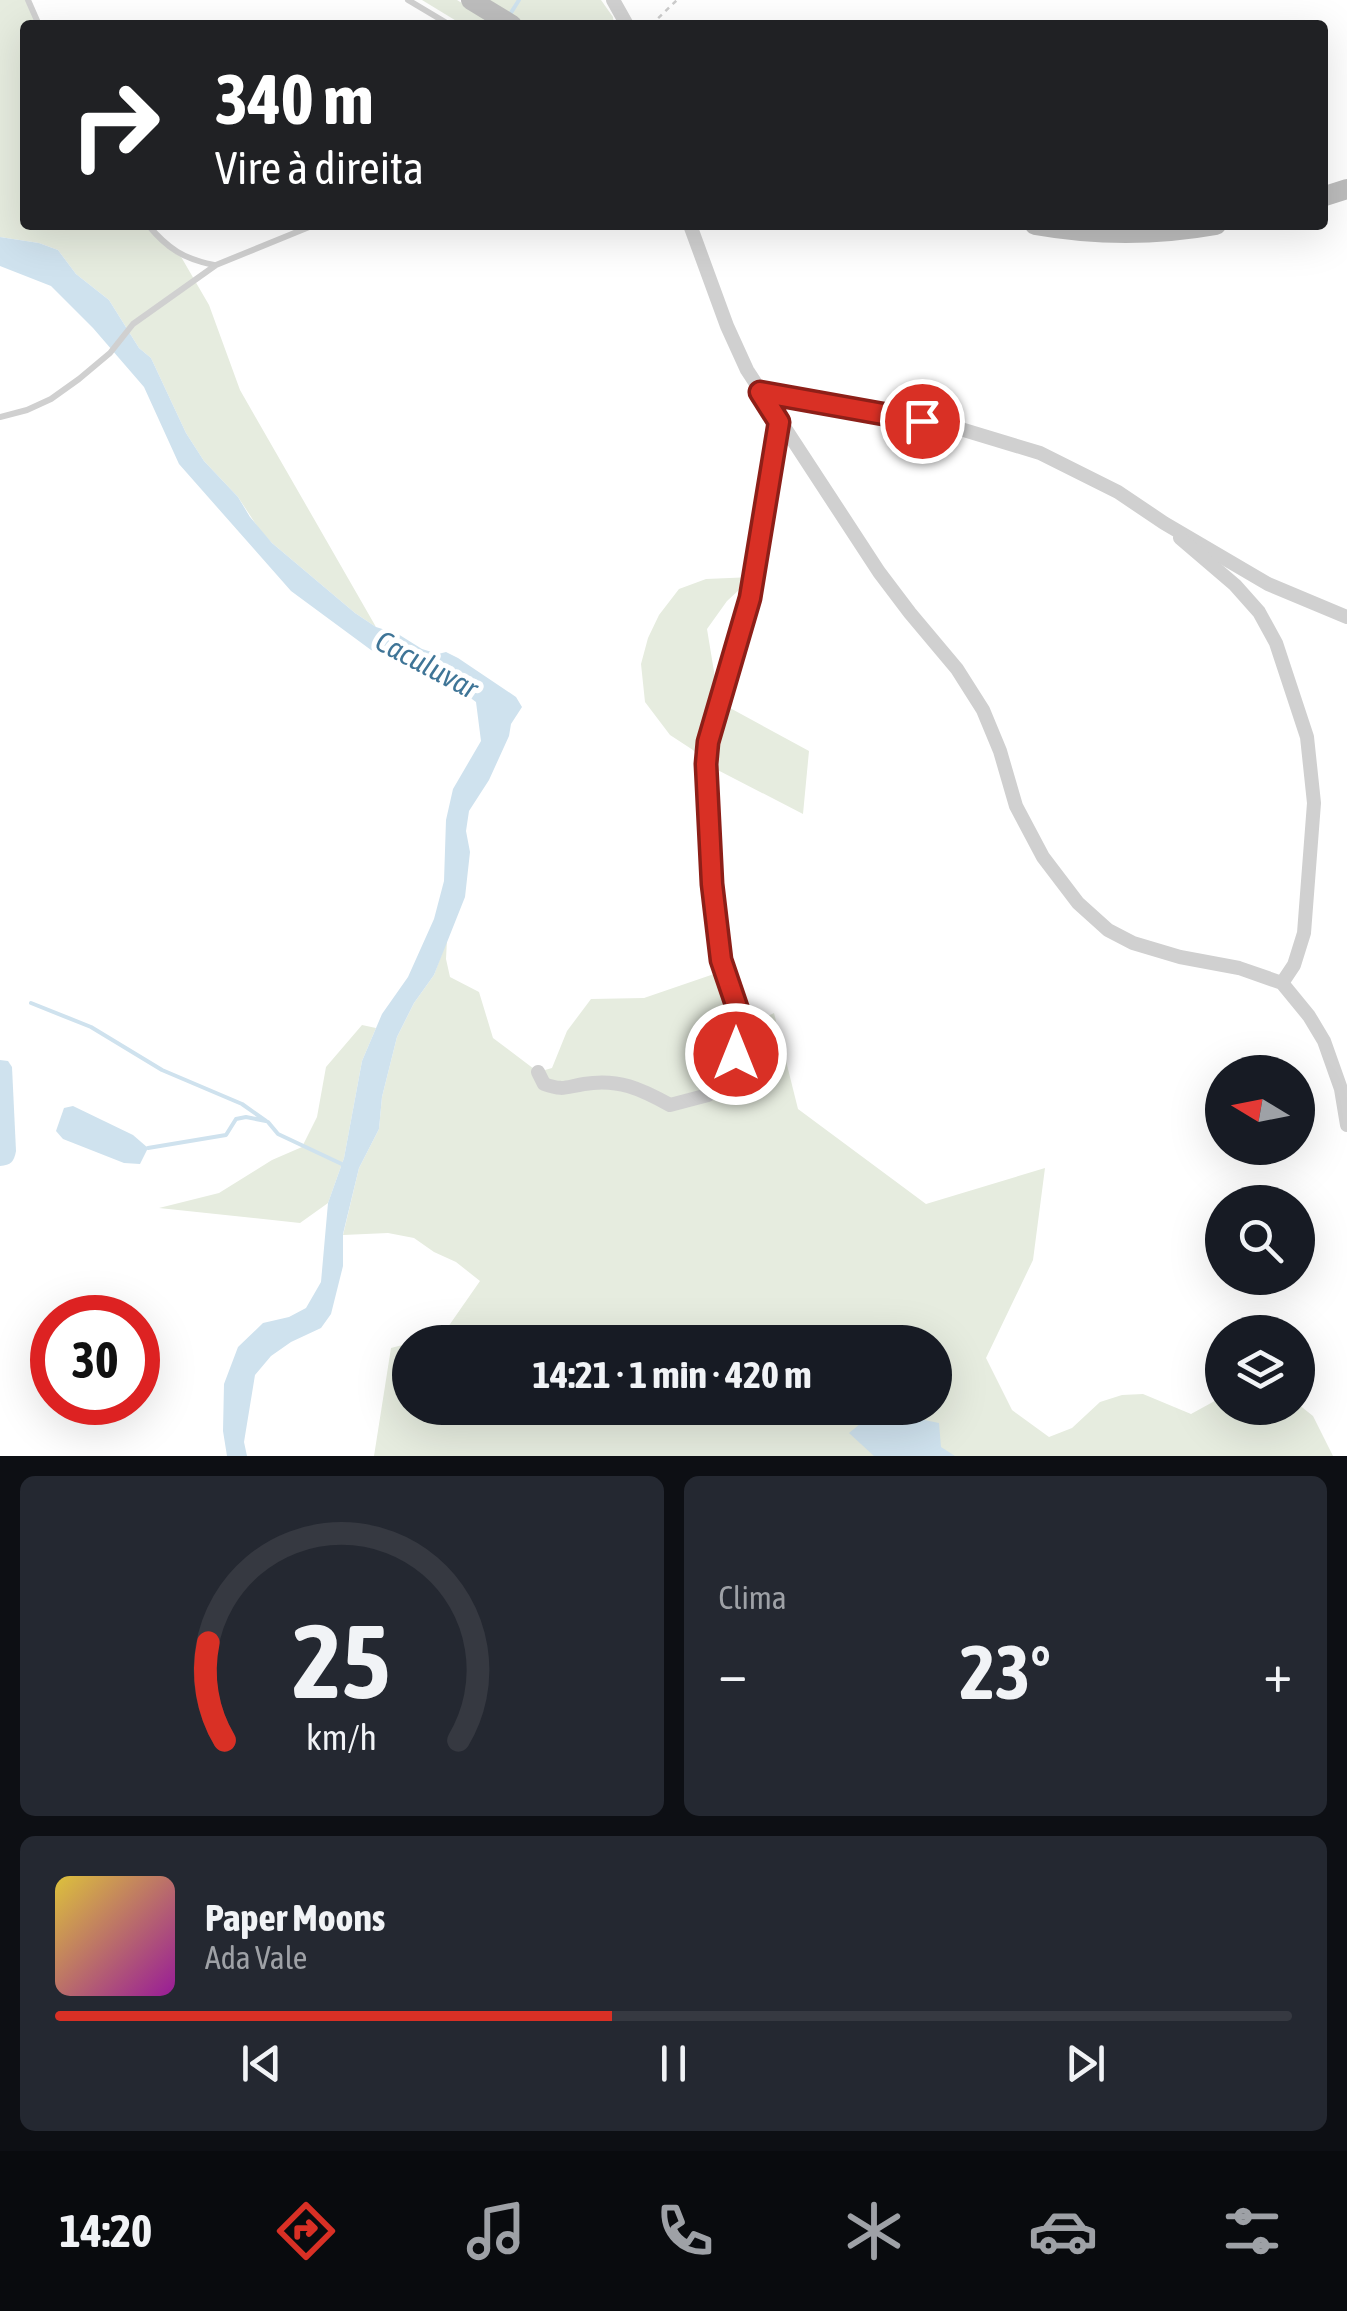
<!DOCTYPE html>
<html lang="pt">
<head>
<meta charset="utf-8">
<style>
  :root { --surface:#171b24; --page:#242831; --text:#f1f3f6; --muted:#9ea1a6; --line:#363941; --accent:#d93025 }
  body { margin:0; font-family:"Asap Condensed",sans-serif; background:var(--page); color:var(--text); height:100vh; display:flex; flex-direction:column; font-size:38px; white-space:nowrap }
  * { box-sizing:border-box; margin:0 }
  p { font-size:32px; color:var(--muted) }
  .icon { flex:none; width:55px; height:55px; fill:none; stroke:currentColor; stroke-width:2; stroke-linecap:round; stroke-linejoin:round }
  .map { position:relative; height:1456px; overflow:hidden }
  .sheet { display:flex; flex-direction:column; gap:20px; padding:20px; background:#0d0f14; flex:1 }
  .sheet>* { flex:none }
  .top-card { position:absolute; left:20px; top:20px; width:1308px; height:210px; border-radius:10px; box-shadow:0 10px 40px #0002; background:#202124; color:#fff; overflow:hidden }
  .needle { width:65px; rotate:280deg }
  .controls { position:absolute; left:1205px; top:1055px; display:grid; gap:20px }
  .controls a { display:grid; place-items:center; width:110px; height:110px; border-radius:50%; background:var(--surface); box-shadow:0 10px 40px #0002; font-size:50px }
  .speed { position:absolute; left:30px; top:1295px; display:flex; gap:20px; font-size:50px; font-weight:700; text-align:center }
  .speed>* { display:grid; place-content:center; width:130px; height:130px; border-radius:50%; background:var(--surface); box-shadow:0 10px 40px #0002; line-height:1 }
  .speed .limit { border:15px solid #d22; background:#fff; color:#111 }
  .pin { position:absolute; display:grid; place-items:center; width:85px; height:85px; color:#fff; margin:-42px; border:5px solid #fff; border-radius:50%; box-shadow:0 2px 10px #0007 }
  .me { position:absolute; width:110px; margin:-55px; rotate:0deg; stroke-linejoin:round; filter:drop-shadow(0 0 8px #0008) }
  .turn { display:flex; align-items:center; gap:35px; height:210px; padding:0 30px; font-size:45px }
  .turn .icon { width:130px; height:130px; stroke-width:2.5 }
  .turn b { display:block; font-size:70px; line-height:85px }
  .big { font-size:75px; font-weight:700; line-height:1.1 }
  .sheet .tile { flex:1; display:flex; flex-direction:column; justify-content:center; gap:15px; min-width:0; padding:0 35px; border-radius:15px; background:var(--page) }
  .sheet .dial { align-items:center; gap:0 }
  .dial svg { height:260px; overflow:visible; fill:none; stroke:var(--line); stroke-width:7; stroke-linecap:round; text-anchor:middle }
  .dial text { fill:var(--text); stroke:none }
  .song { display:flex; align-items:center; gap:30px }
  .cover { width:120px; height:120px; border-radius:15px; background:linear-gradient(135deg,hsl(50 70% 55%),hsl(300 70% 35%)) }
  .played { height:10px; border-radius:5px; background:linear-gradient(90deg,var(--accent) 45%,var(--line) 45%) }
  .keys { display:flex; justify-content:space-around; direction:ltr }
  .heat { display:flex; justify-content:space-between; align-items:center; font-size:55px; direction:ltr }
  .sheet .tiles { flex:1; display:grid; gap:20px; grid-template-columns:1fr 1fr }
  .tile:last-child { grid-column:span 2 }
  .trip { position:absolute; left:392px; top:1325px; width:560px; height:100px; border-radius:50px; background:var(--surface); box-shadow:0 10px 40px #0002; font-weight:700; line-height:100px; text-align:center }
  .dock { display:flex; height:160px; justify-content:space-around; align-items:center; background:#090b0e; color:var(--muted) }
  .dock .icon { width:70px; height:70px }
  .dock .selected { color:var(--accent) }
  .dock b { font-size:45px; color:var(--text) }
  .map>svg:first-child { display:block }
  .green { fill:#e6ecdf }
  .water { fill:#cfe2ee }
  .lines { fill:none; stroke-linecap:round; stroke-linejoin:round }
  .stream { stroke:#cfe2ee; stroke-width:4 }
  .path { stroke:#cdcdcd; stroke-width:2.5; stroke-dasharray:5 5; stroke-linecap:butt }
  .service { stroke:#d0d0d0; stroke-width:6 }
  .minor { stroke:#d0d0d0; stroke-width:14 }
  .secondary { stroke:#bdbdbd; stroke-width:20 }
  .route-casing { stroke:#8d1f18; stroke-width:25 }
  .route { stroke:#d93025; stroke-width:18 }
  .labels { text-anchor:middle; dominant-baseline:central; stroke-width:10; stroke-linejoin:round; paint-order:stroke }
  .water-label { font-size:30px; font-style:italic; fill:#3f7597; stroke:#fff }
</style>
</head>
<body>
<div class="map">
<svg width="1347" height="1456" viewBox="0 0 1347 1456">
  <rect width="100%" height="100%" fill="#fff"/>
  <g class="green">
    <polygon points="0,0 28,0 39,25 25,25 25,225 148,225 180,255 209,305 240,390 376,627 355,613 272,543 259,529 238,497 204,461 186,433 151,358 139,348 109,300 76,274 58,250 39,243 0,237"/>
    <polygon points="422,0 457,0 497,25 463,25"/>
    <polygon points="483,0 601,0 613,17 614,25 525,25"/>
    <polygon points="753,577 727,601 707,629 719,702 809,751 803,814 706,764 693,750 670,735 645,702 641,664 648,638 659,615 679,589 706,579"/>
    <polygon points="447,940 446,959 450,977 479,992 493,1038 538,1072 552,1068 567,1031 591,999 644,998 714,974 746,1027 774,1013 798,1109 926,1204 1045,1168 1033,1260 986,1358 1012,1410 1049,1437 1072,1428 1100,1402 1122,1395 1143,1394 1191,1414 1222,1397 1222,1408 1298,1408 1298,1404 1313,1416 1333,1456 374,1456 391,1348 410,1343 410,1408 935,1408 935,1342 414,1342 441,1337 480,1281 456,1262 434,1252 414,1238 388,1233 343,1235 359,1168 379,1129 382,1097 397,1037 414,1003 434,975"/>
    <polygon points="362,1025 376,1028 362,1061 344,1158 328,1203 300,1223 159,1208 219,1193 272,1160 302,1147 317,1117 326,1067"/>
  </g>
  <g class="water">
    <polygon points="0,237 39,243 58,250 76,274 109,300 139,348 151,358 186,433 204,461 238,497 250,517 272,543 355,613 376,627 398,634 422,649 438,654 446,652 458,658 516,697 522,707 511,724 509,736 489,780 469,811 466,831 470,852 465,897 434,975 414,1003 397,1037 382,1097 379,1129 359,1168 343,1234 343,1266 331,1314 321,1328 291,1342 271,1356 255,1375 244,1442 247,1456 227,1456 223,1431 224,1384 238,1347 263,1323 289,1317 306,1308 321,1282 328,1203 344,1158 362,1061 382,1014 408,977 434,919 444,881 446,820 453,789 481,741 476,702 441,676 371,650 291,591 179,464 144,387 93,328 51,286 0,266"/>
    <path d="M0,1060L8,1061L12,1067L16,1151C14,1162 11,1165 0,1166Z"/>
    <polygon points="73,1106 133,1135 148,1148 140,1164 124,1163 63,1139 56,1131 64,1108"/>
    <polygon points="872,1408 905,1408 905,1416 939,1423 941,1447 955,1456 874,1456 849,1433 865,1420"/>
  </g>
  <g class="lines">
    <g class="stream">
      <polyline points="509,16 519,0"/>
      <polyline points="31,1003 91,1027 162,1070 242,1104 266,1121 246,1117 236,1119 226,1135 148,1148"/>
      <polyline points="268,1122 278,1134 346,1166"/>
    </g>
    <polyline class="path" points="651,25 677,0"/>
    <g class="service">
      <polyline points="28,0 39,25"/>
      <polyline points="408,0 450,25"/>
      <path d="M148,225C168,249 184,259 214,265"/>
      <polyline points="0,417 27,410 51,399 79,379 110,353 133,324 216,265 314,225"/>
    </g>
    <g class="minor">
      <polyline points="613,0 627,25"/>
      <polyline points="690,225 727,326 747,370 879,572 910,613 957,669 983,710 1000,751 1016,806 1043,857 1078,903 1108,930 1133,943 1180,957 1239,968 1282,983 1309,1016 1324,1041 1341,1089 1347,1125"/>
      <polyline points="760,392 954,427 1040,453 1118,492 1164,523 1268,584 1347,617"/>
      <polyline points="1180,538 1235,585 1259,612 1276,643 1307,737 1314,803 1304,933 1294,965 1282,983"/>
      <path d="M538,1072L544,1084C564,1091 565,1087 584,1084C618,1078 641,1089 670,1105L708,1095L736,1053L740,1016L721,960L711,883L706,764L708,742L750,597L779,422"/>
    </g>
    <g class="secondary">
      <polyline points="471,0 512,25"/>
      <polyline points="1322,197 1347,189"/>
      <path d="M1035,225C1097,236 1155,236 1216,225"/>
    </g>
  </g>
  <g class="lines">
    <defs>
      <polyline id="route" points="736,1054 740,1016 721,960 712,884 706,764 708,742 750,598 779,422 760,392 922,421"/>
    </defs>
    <use href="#route" class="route-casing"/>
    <use href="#route" class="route"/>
  </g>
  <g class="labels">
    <g class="water-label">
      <text transform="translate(427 664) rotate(28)">Caculuvar</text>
    </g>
  </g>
</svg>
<div class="controls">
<a><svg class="needle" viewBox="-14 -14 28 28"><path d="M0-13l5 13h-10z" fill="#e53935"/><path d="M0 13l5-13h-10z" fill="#9ea1a6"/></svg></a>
<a><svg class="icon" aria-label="search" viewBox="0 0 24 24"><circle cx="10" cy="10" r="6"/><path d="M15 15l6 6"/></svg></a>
<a><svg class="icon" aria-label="layers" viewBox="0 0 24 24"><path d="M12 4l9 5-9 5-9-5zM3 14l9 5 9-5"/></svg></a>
</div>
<div class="speed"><div class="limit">30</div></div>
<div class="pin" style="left:922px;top:421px;background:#d93025"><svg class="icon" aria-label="arrive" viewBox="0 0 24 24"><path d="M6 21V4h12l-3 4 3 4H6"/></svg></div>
<svg class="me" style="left:736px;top:1054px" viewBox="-20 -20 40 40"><circle r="17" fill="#d93025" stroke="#fff" stroke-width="3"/><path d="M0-11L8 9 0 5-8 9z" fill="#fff"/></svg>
<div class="trip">14:21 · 1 min · 420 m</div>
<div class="top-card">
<div class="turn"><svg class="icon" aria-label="right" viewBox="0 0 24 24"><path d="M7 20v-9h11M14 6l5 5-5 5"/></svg><div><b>340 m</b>Vire à direita</div></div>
</div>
</div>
<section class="sheet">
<div class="tiles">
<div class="tile dial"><svg viewBox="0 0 100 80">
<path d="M14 69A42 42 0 1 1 86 69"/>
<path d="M14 69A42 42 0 0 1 9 39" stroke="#d93025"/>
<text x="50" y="56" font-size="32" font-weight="700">25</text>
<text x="50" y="72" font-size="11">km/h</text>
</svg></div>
<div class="tile"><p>Clima</p>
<div class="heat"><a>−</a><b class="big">23°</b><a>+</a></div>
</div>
<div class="tile">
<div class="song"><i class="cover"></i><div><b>Paper Moons</b><p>Ada Vale</p></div></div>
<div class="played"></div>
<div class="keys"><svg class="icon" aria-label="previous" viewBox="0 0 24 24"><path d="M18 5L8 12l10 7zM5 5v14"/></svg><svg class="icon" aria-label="pause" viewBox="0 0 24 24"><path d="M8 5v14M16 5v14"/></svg><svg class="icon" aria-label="next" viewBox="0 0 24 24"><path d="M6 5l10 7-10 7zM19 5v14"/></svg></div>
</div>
</div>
</section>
<nav class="dock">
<b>14:20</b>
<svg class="icon selected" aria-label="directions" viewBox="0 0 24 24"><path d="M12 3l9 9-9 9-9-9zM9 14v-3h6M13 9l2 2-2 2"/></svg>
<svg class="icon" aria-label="music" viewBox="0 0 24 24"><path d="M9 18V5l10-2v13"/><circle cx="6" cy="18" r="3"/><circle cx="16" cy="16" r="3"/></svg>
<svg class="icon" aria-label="phone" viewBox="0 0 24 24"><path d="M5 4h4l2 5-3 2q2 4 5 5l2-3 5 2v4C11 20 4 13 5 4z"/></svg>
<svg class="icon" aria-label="climate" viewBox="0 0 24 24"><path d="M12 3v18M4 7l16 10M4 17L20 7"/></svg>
<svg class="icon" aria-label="car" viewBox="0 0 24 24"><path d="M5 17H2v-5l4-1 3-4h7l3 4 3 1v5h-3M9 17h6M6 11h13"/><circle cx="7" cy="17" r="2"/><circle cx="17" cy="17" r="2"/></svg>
<svg class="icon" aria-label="filters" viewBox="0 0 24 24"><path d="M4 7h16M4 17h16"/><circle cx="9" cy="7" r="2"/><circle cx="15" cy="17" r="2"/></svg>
</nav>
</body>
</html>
